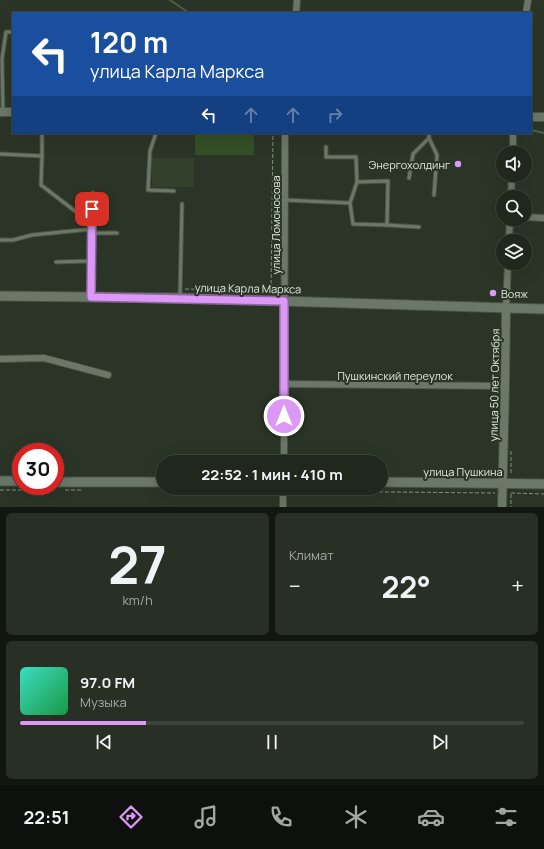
<!DOCTYPE html>
<html lang="ru">
<head>
<meta charset="utf-8">
<style>
  :root { --surface:#20281d; --page:#283026; --text:#f1f3f6; --muted:#a2a6a4; --line:#3d443b; --accent:#db99f5 }
  body { margin:0; font-family:Manrope,sans-serif; background:var(--page); color:var(--text); height:100vh; display:flex; flex-direction:column; font-size:15px; white-space:nowrap }
  * { box-sizing:border-box; margin:0 }
  p { font-size:13px; color:var(--muted) }
  .icon { flex:none; width:22px; height:22px; fill:none; stroke:currentColor; stroke-width:2; stroke-linecap:round; stroke-linejoin:round }
  .map { position:relative; height:507px; overflow:hidden }
  .sheet { display:flex; flex-direction:column; gap:6px; padding:6px; background:#121610; flex:1 }
  .sheet>* { flex:none }
  .guide { position:absolute; left:12px; top:12px; width:520px; height:122px; border-radius:0px; box-shadow:0 4px 16px #0002,0 0 0 1px var(--line); background:#1a4fa0; color:#fff; overflow:hidden }
  .controls { position:absolute; left:496px; top:146px; display:grid; gap:8px }
  .controls a { display:grid; place-items:center; width:36px; height:36px; border-radius:50%; background:var(--surface); box-shadow:0 4px 16px #0002,0 0 0 1px var(--line); font-size:20px }
  .speed { position:absolute; left:12px; top:443px; display:flex; gap:8px; font-size:20px; font-weight:700; text-align:center }
  .speed>* { display:grid; place-content:center; width:52px; height:52px; border-radius:50%; background:var(--surface); box-shadow:0 4px 16px #0002,0 0 0 1px var(--line); line-height:1 }
  .speed .limit { border:6px solid #d22; background:#fff; color:#111 }
  .pin { position:absolute; display:grid; place-items:center; width:34px; height:34px; color:#fff; margin:-17px; border-radius:8px; box-shadow:0 2px 6px #0006 }
  .me { position:absolute; width:44px; margin:-22px; rotate:0deg; stroke-linejoin:round; filter:drop-shadow(0 0 3px #0008) }
  .turn { display:flex; align-items:center; gap:14px; height:84px; padding:0 12px; font-size:18px }
  .turn .icon { width:52px; height:52px; stroke-width:2.5 }
  .turn b { display:block; font-size:28px; line-height:34px }
  .lanes { display:flex; align-items:center; height:38px; padding:0 12px; background:#0003; justify-content:center; gap:20px; direction:ltr }
  .lanes .off { opacity:.35 }
  .big { font-size:30px; font-weight:700; line-height:1.1 }
  .sheet .card { flex:1; display:flex; flex-direction:column; justify-content:center; gap:6px; min-width:0; padding:0 14px; border-radius:6px; background:var(--page) }
  .sheet .dial { align-items:center; gap:0 }
  .dial b { font-size:52px; line-height:1 }
  .song { display:flex; align-items:center; gap:12px }
  .cover { width:48px; height:48px; border-radius:6px; background:linear-gradient(135deg,hsl(170 70% 55%),hsl(140 70% 35%)) }
  .played { height:4px; border-radius:2px; background:linear-gradient(90deg,var(--accent) 25%,var(--line) 25%) }
  .keys { display:flex; justify-content:space-around; direction:ltr }
  .heat { display:flex; justify-content:space-between; align-items:center; font-size:22px; direction:ltr }
  .sheet .tiles { flex:1; display:grid; gap:6px; grid-template-columns:1fr 1fr }
  .card:last-child { grid-column:span 2 }
  .trip { position:absolute; left:156px; top:455px; width:232px; height:40px; border-radius:20px; background:var(--surface); box-shadow:0 4px 16px #0002,0 0 0 1px var(--line); font-weight:700; line-height:40px; text-align:center }
  .dock { display:flex; height:64px; justify-content:space-around; align-items:center; background:#0d100c; color:var(--muted) }
  .dock .icon { width:28px; height:28px }
  .dock .selected { color:var(--accent) }
  .dock b { font-size:18px; color:var(--text) }
  .map>svg:first-child { display:block }
  .built { fill:#32402c }
  .green { fill:#344f26 }
  .lines { fill:none; stroke-linecap:round; stroke-linejoin:round }
  .stream { stroke:#4f6144; stroke-width:2 }
  .service-casing { stroke:#495245; stroke-width:5 }
  .minor-casing { stroke:#495245; stroke-width:8 }
  .tertiary-casing { stroke:#495245; stroke-width:10 }
  .secondary-casing { stroke:#495245; stroke-width:11 }
  .path { stroke:#848c80; stroke-width:1; stroke-dasharray:4 2; stroke-linecap:butt }
  .service { stroke:#6c7867; stroke-width:3 }
  .minor { stroke:#6c7867; stroke-width:6 }
  .tertiary { stroke:#6c7867; stroke-width:8 }
  .secondary { stroke:#6c7867; stroke-width:9 }
  .route-casing { stroke:#8e639f; stroke-width:10 }
  .route { stroke:#db99f5; stroke-width:7 }
  .poi-dot { fill:#db99f5; stroke:#2b3527; stroke-width:1.5 }
  .labels { text-anchor:middle; dominant-baseline:central; stroke-width:4; stroke-linejoin:round; paint-order:stroke }
  .poi-label { font-size:11px; fill:#e1e7de; stroke:#2b3527; text-anchor:end }
  .street-label { font-size:11px; fill:#e1e7de; stroke:#2b3527 }
</style>
</head>
<body>
<div class="map">
<svg width="544" height="507" viewBox="0 0 544 507">
  <rect width="100%" height="100%" fill="#2b3527"/>
  <rect class="built" x="152" y="158" width="42" height="29"/>
  <rect class="green" x="195" y="133" width="59" height="22"/>
  <g class="lines">
    <g class="stream">
      <polyline points="170,0 189,13"/>
      <polyline points="531,130 544,133"/>
    </g>
    <defs>
      <g id="service">
        <polyline points="3,111 2,59 6,32 13,32"/>
        <polyline points="156,133 150,151 148,190 174,191"/>
        <polyline points="429,138 437,155 434,195"/>
        <polyline points="326,147 326,157 356,157 357,182"/>
        <polyline points="0,154 42,156 42,133"/>
        <polyline points="42,156 41,185 92,224"/>
        <polyline points="409,178 413,154 429,138 429,133"/>
        <polyline points="284,200 350,203 353,224 387,225 388,181 357,182 350,203"/>
        <polyline points="387,225 419,227"/>
        <polyline points="92,226 93,193"/>
        <polyline points="0,240 13,240 32,235 92,229"/>
        <polyline points="56,262 92,261 92,233 117,233"/>
        <polyline points="91,296 92,261"/>
        <polyline points="180,296 182,204"/>
      </g>
      <g id="minor">
        <polyline points="296,13 297,0"/>
        <polyline points="526,13 528,0"/>
        <polyline points="513,153 513,133"/>
        <polyline points="511,197 512,175"/>
        <polyline points="525,217 544,218"/>
        <polyline points="509,241 510,219"/>
        <polyline points="506,308 508,263"/>
        <polyline points="0,359 44,358 108,375"/>
        <polyline points="284,384 505,386"/>
        <polyline points="284,462 285,133"/>
        <polyline points="283,507 283,488"/>
      </g>
      <g id="tertiary">
        <polyline points="0,112 13,112"/>
        <polyline points="531,117 544,117"/>
        <polyline points="502,507 505,386 506,308"/>
      </g>
      <g id="secondary">
        <polyline points="0,296 180,298 544,309"/>
        <polyline points="0,481 21,481"/>
        <polyline points="55,482 163,482"/>
        <polyline points="381,482 544,484"/>
      </g>
    </defs>
    <use href="#service" class="service-casing"/>
    <use href="#minor" class="minor-casing"/>
    <use href="#tertiary" class="tertiary-casing"/>
    <use href="#secondary" class="secondary-casing"/>
    <g class="path">
      <polyline points="185,289 275,291 277,293"/>
      <polyline points="271,290 273,133"/>
      <polyline points="511,451 511,475"/>
      <polyline points="0,490 55,490"/>
      <polyline points="65,490 83,490"/>
      <polyline points="165,490 277,490"/>
      <polyline points="289,491 495,493"/>
      <polyline points="511,493 544,494"/>
      <polyline points="511,494 511,507"/>
    </g>
    <use href="#service" class="service"/>
    <use href="#minor" class="minor"/>
    <use href="#tertiary" class="tertiary"/>
    <use href="#secondary" class="secondary"/>
  </g>
  <g class="lines">
    <defs>
      <polyline id="route" points="92,209 91,297 284,301 284,416"/>
    </defs>
    <use href="#route" class="route-casing"/>
    <use href="#route" class="route"/>
  </g>
  <g class="poi-dot">
    <circle cx="458" cy="164" r="4"/>
    <circle cx="493" cy="293" r="4"/>
  </g>
  <g class="labels">
    <g class="poi-label">
      <text x="450" y="164">Энергохолдинг</text>
      <text x="501" y="293" text-anchor="start">Вояж</text>
    </g>
    <g class="street-label">
      <text transform="translate(275 225) rotate(-90)">улица Ломоносова</text>
      <text transform="translate(248 288) rotate(1)">улица Карла Маркса</text>
      <text x="395" y="375">Пушкинский переулок</text>
      <text transform="translate(494 385) rotate(-89)">улица 50 лет Октября</text>
      <text x="463" y="471">улица Пушкина</text>
    </g>
  </g>
</svg>
<div class="controls">
<a><svg class="icon" aria-label="sound" viewBox="0 0 24 24"><path d="M4 9h4l5-4v14l-5-4H4zM17 9q2 3 0 6"/></svg></a>
<a><svg class="icon" aria-label="search" viewBox="0 0 24 24"><circle cx="10" cy="10" r="6"/><path d="M15 15l6 6"/></svg></a>
<a><svg class="icon" aria-label="layers" viewBox="0 0 24 24"><path d="M12 4l9 5-9 5-9-5zM3 14l9 5 9-5"/></svg></a>
</div>
<div class="speed"><div class="limit">30</div></div>
<div class="pin" style="left:92px;top:209px;background:#d93025"><svg class="icon" aria-label="arrive" viewBox="0 0 24 24"><path d="M6 21V4h12l-3 4 3 4H6"/></svg></div>
<svg class="me" style="left:284px;top:416px" viewBox="-20 -20 40 40"><circle r="17" fill="#db99f5" stroke="#fff" stroke-width="3"/><path d="M0-11L8 9 0 5-8 9z" fill="#fff"/></svg>
<div class="trip">22:52 · 1 мин · 410 m</div>
<div class="guide">
<div class="turn"><svg class="icon" aria-label="left" viewBox="0 0 24 24"><path d="M17 20v-9H6M10 6l-5 5 5 5"/></svg><div><b>120 m</b>улица Карла Маркса</div></div>
<div class="lanes"><svg class="icon" aria-label="left" viewBox="0 0 24 24"><path d="M17 20v-9H6M10 6l-5 5 5 5"/></svg><svg class="icon off" aria-label="ahead" viewBox="0 0 24 24"><path d="M12 20V5M6 11l6-6 6 6"/></svg><svg class="icon off" aria-label="ahead" viewBox="0 0 24 24"><path d="M12 20V5M6 11l6-6 6 6"/></svg><svg class="icon off" aria-label="right" viewBox="0 0 24 24"><path d="M7 20v-9h11M14 6l5 5-5 5"/></svg></div>
</div>
</div>
<section class="sheet">
<div class="tiles">
<div class="card dial"><b>27</b><p>km/h</p></div>
<div class="card"><p>Климат</p>
<div class="heat"><a>−</a><b class="big">22°</b><a>+</a></div>
</div>
<div class="card">
<div class="song"><i class="cover"></i><div><b>97.0 FM</b><p>Музыка</p></div></div>
<div class="played"></div>
<div class="keys"><svg class="icon" aria-label="previous" viewBox="0 0 24 24"><path d="M18 5L8 12l10 7zM5 5v14"/></svg><svg class="icon" aria-label="pause" viewBox="0 0 24 24"><path d="M8 5v14M16 5v14"/></svg><svg class="icon" aria-label="next" viewBox="0 0 24 24"><path d="M6 5l10 7-10 7zM19 5v14"/></svg></div>
</div>
</div>
</section>
<nav class="dock">
<b>22:51</b>
<svg class="icon selected" aria-label="directions" viewBox="0 0 24 24"><path d="M12 3l9 9-9 9-9-9zM9 14v-3h6M13 9l2 2-2 2"/></svg>
<svg class="icon" aria-label="music" viewBox="0 0 24 24"><path d="M9 18V5l10-2v13"/><circle cx="6" cy="18" r="3"/><circle cx="16" cy="16" r="3"/></svg>
<svg class="icon" aria-label="phone" viewBox="0 0 24 24"><path d="M5 4h4l2 5-3 2q2 4 5 5l2-3 5 2v4C11 20 4 13 5 4z"/></svg>
<svg class="icon" aria-label="climate" viewBox="0 0 24 24"><path d="M12 3v18M4 7l16 10M4 17L20 7"/></svg>
<svg class="icon" aria-label="car" viewBox="0 0 24 24"><path d="M5 17H2v-5l4-1 3-4h7l3 4 3 1v5h-3M9 17h6M6 11h13"/><circle cx="7" cy="17" r="2"/><circle cx="17" cy="17" r="2"/></svg>
<svg class="icon" aria-label="filters" viewBox="0 0 24 24"><path d="M4 7h16M4 17h16"/><circle cx="9" cy="7" r="2"/><circle cx="15" cy="17" r="2"/></svg>
</nav>
</body>
</html>
